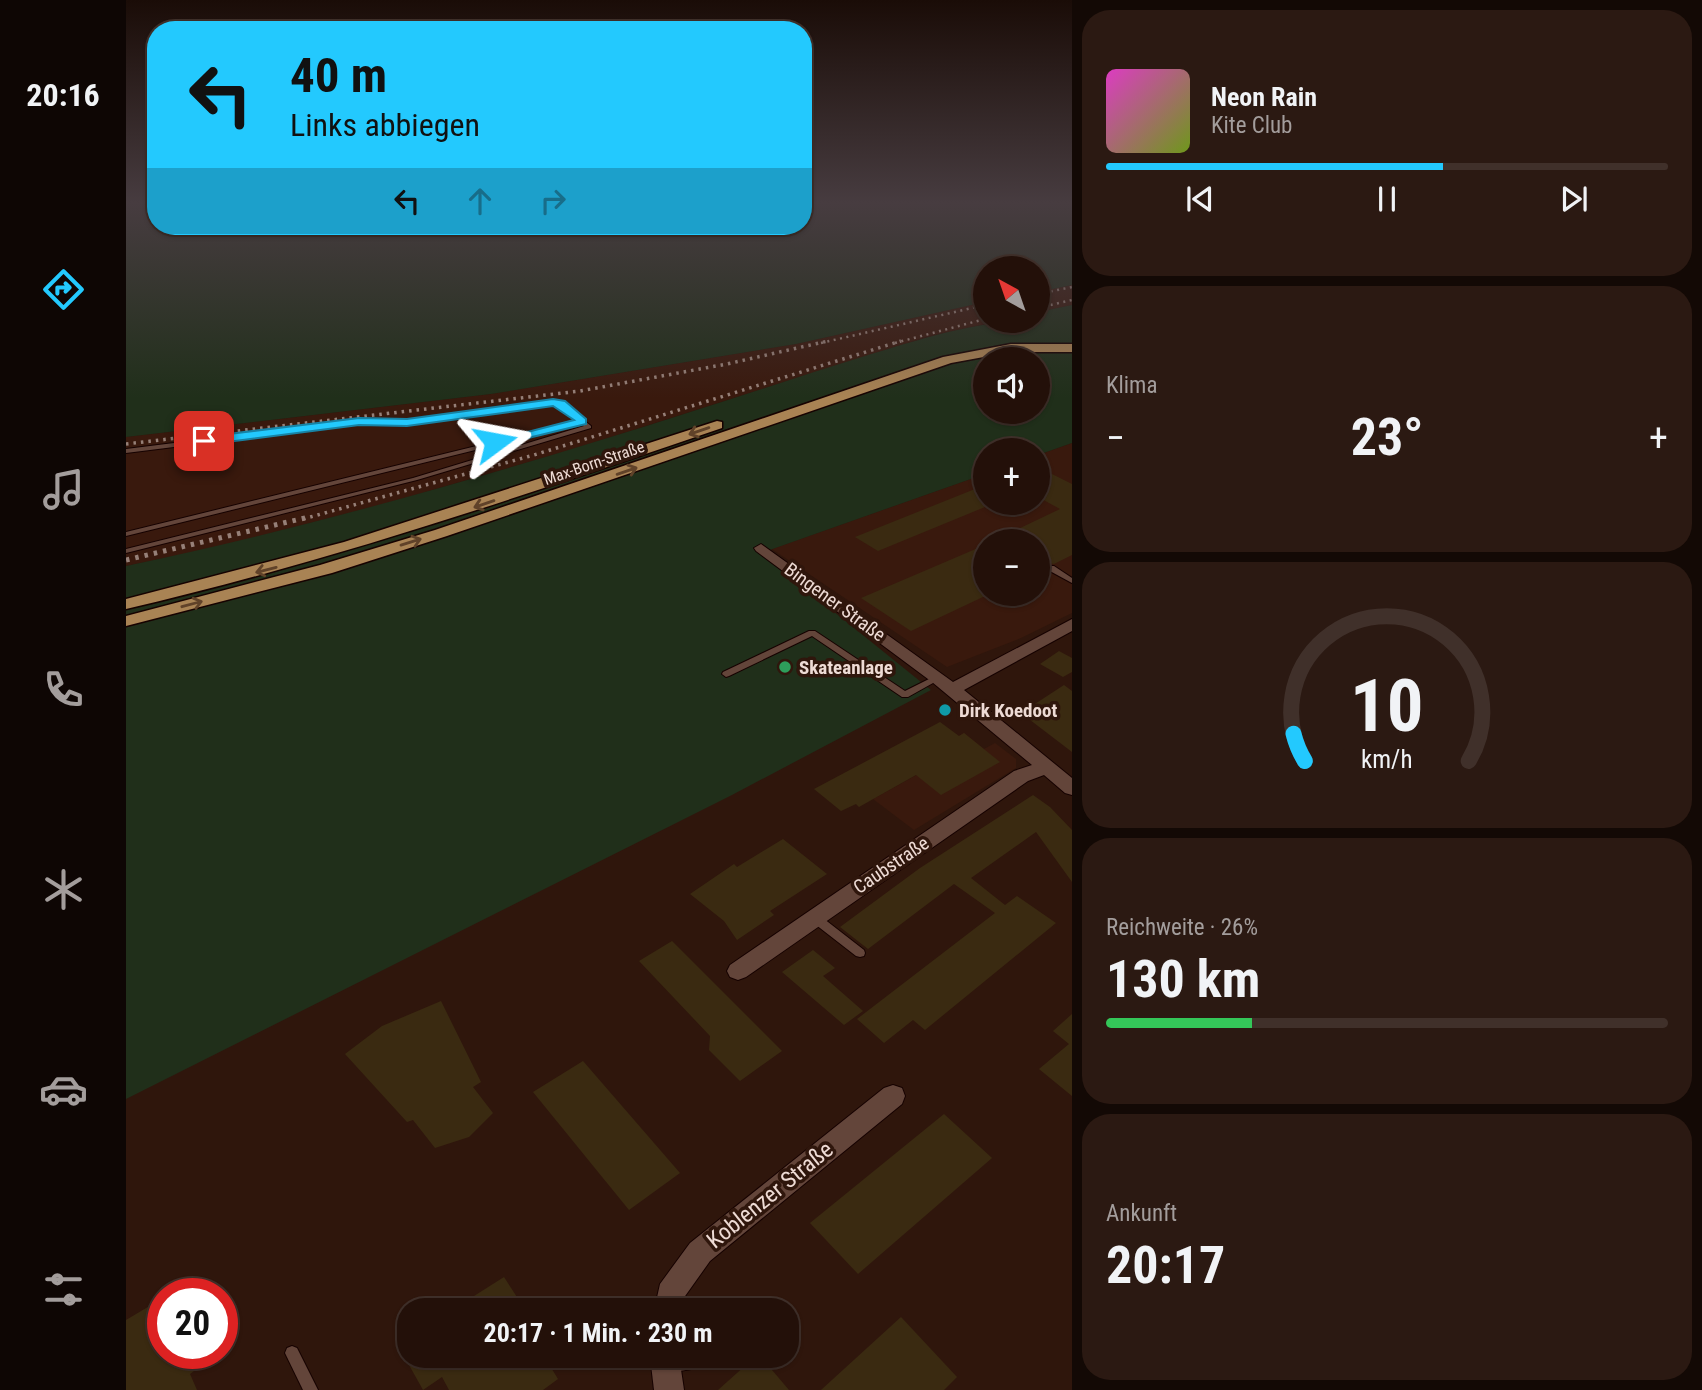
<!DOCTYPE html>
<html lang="de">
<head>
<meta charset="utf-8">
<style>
  :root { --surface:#231009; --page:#2b1912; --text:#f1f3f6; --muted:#a39d9c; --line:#40302a; --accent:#23c9fe }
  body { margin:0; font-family:"Roboto Condensed",sans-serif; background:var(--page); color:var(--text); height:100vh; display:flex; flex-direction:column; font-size:26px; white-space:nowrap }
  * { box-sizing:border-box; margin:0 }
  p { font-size:23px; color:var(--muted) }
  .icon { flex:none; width:38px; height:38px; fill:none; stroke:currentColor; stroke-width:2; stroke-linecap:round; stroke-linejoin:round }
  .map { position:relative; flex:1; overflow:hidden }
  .drawer { display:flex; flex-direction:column; gap:10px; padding:10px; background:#130905; width:630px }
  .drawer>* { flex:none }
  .top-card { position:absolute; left:21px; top:21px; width:665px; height:214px; border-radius:28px; box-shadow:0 2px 5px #0004,0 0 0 2px var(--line); background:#23c9fe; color:#111; overflow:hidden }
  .needle { width:46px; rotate:320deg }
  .controls { position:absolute; left:847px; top:256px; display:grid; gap:14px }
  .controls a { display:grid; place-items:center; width:77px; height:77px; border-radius:50%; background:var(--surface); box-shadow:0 2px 5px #0004,0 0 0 2px var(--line); font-size:35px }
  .speed { position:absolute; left:21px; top:1278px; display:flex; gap:14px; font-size:35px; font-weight:700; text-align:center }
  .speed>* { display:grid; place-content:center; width:91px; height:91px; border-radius:50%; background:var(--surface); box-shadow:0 2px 5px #0004,0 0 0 2px var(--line); line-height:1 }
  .speed .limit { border:10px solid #d22; background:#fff; color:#111 }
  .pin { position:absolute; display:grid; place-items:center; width:60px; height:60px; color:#fff; margin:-30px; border-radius:14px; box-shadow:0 4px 10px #0006 }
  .me { position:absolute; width:77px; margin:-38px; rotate:77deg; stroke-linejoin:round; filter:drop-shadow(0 0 5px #0008) }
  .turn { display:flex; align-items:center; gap:24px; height:147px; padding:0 28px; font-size:32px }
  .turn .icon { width:91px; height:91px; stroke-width:2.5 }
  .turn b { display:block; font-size:49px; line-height:60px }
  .lanes { display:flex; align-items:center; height:66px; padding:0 28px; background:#0003; justify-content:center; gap:35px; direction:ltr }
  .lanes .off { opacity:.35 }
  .big { font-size:52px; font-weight:700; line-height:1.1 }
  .drawer .widget { flex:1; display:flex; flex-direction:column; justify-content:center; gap:10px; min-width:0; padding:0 24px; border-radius:28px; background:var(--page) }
  .drawer .dial { align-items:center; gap:0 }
  .dial svg { height:182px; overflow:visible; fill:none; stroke:var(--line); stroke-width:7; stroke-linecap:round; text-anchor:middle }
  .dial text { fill:var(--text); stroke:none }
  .song { display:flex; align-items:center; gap:21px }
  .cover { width:84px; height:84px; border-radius:10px; background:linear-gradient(135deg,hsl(310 70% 55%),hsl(80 70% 35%)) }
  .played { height:7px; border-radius:4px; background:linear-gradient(90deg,var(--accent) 60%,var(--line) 60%) }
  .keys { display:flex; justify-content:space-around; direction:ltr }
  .heat { display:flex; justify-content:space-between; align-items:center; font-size:38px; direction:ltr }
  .charge { height:10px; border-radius:5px; background:linear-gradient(90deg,#34c759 26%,var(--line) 0) }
  .trip { position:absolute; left:271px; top:1298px; width:402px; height:70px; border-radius:28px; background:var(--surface); box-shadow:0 2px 5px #0004,0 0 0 2px var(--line); font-weight:700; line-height:70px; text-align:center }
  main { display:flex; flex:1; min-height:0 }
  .menu { display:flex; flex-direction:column; width:126px; justify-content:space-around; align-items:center; background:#0e0604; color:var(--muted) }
  .menu .icon { width:49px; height:49px }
  .menu .on { color:var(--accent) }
  .menu b { font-size:32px; color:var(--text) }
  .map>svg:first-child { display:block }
  .built { fill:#39190d; fill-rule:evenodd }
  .green { fill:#202f1a; fill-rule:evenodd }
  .building { fill:#3a2a11 }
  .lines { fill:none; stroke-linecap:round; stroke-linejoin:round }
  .service-casing { stroke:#160200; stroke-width:2 }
  .minor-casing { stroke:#160200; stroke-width:2 }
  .primary-casing { stroke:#160200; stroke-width:3 }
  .service { fill:#63453a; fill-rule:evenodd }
  .minor { fill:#63453a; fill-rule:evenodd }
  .primary { fill:#a98354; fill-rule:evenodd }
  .rail-far2 { stroke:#968078; stroke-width:2.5; stroke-dasharray:2 4.5; stroke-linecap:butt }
  .rail-far1 { stroke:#968078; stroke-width:3.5; stroke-dasharray:2.5 5; stroke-linecap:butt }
  .rail { stroke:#968078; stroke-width:5; stroke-dasharray:3.5 6; stroke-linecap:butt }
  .oneway { stroke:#604229 }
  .route { fill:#23c9fe; stroke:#1783a5; stroke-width:2 }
  .leisure-dot { fill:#2e9e5b; stroke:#2f160c; stroke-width:2.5 }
  .culture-dot { fill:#0f9aa8; stroke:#2f160c; stroke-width:2.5 }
  .labels { text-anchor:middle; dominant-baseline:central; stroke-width:7; stroke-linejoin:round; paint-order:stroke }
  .far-street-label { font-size:16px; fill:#eedbd5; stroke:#2f160c }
  .street-label { font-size:19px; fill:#eedbd5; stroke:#2f160c }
  .poi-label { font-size:19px; font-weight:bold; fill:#eedbd5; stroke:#2f160c; text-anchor:start }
  .near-street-label { font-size:23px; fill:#eedbd5; stroke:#2f160c }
</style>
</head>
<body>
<main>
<nav class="menu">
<b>20:16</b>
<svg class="icon on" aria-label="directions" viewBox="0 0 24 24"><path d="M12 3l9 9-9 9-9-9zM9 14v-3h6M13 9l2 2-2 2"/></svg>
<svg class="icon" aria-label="music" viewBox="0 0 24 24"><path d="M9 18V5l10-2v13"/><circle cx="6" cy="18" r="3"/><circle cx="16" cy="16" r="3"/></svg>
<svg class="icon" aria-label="phone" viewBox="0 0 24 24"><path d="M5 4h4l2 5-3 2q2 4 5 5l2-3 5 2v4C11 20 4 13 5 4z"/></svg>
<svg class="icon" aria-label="climate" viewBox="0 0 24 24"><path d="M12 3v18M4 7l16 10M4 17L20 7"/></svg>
<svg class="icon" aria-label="car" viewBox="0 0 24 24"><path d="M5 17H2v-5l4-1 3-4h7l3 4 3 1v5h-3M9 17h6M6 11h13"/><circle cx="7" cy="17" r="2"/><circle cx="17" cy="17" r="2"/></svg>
<svg class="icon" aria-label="filters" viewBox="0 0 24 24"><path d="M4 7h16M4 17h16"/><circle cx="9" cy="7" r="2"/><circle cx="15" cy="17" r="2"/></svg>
</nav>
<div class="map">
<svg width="946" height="1390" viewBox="0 0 946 1390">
  <rect width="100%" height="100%" fill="#2f160c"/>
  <g class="built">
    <polygon points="946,285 946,305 912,312 912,292"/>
    <polygon points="859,302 859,320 877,320 803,336 441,451 258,504 87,548 0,566 0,437 365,394 670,344"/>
    <path d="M946,443V613L895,638L821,667L646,549L859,474V502H912V455ZM859,541H912V593H859Z"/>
    <polygon points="838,733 858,749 869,743 890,759 890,768 788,830 747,799 845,745 833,736"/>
  </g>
  <g class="green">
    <polygon points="0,203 30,203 30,226 83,226 93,232 123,226 677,226 677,203 946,203 946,285 912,292 912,268 859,268 859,302 670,344 365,394 0,437"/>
    <path d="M946,305V443L912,455V450H859V474L635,553L805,690L606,795L0,1099V566C190,526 376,472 561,413C621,394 681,374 742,355C798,338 853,320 912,320V312ZM859,359H912V411H859Z"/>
  </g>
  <g class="building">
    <polygon points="912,467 946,484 946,555 928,564 922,563 912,571 912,541 867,541 934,509 912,497"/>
    <polygon points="859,485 859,507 752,551 729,537"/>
    <polygon points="859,545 859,596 785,631 735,598"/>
    <polygon points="933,651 946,658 946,672 937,677 914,664"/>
    <polygon points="938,685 946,691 946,752 895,713"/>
    <polygon points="814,722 833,736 838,733 874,762 815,795 790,775 733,807 730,804 715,811 688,789"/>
    <polygon points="907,795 924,807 946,830 946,882 910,832 845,878 879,905 891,896 930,923 799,1030 787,1020 758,1043 731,1019 869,913 828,884 742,949 714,927 794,868"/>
    <polygon points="657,839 701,874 644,911 648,915 611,940 598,921 564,894 608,864 611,867"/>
    <polygon points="546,941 656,1051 614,1081 583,1050 584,1036 513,961"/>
    <polygon points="687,950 709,968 697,976 737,1011 718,1025 656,972"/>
    <polygon points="315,1001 355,1082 347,1087 367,1113 343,1137 309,1148 287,1120 281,1122 219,1054 256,1026"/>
    <polygon points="946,1014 946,1096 913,1069 943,1044 927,1031"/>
    <polygon points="457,1061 554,1173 503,1210 407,1092"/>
    <polygon points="818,1114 866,1158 732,1274 684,1223"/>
    <polygon points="378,1277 400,1311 335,1311 350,1301 348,1296"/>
    <polygon points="37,1298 37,1353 65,1353 72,1368 64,1374 71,1390 0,1390 0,1320"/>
    <polygon points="775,1317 831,1377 818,1390 695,1390"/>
    <polygon points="278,1356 418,1356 432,1379 417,1390 323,1390 316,1377 297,1390"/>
    <polygon points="630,1356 634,1356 663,1390 592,1390"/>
  </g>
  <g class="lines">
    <defs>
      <g id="service">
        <polygon points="427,400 437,403 465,426 465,428 291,480 0,553 0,549 287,478 458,426 455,424 0,536 0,532 452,421 433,405 427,404 281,424 233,424 0,453 0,449 233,420 281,420"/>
        <polygon points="922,566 928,566 946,578 946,583 922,570 921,568"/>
        <polygon points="683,631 689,631 779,691 809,676 812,675 816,678 782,697 776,697 686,636 603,676 600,677 596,674 597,672"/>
        <polygon points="689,914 693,915 738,950 739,953 738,956 734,957 730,956 685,921 684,918 685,915"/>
        <polygon points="166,1346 171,1348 192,1390 177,1390 159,1353 161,1348"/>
        <path d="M589,1356L587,1361C574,1368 552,1374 538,1369L536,1364L538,1359L543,1357Z"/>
      </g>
      <g id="minor">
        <polygon points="83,226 93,226 100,231 92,233"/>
        <polygon points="635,544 827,682 946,619 946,631 838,690 946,778 946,795 939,793 918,775 902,781 620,977 612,980 604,977 601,971 604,965 888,771 906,765 806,682 630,551 628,548"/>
        <polygon points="767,1085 776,1088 779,1096 776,1104 584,1261 557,1299 556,1311 528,1311 534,1284 564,1243 758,1088"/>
        <polygon points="524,1356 553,1356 558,1390 528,1390"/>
      </g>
      <g id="primary">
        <polygon points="885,344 946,344 946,352 885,352 825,363 321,536 206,573 0,626 0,616 194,565 309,530 817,357"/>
        <path d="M591,421L596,422V428C399,495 203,562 0,609V599L218,542Z"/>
      </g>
    </defs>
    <use href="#service" class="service-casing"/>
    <use href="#minor" class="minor-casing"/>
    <use href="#primary" class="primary-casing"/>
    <use href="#service" class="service"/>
    <use href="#minor" class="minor"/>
    <use href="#primary" class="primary"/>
    <g class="rail-far2">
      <polyline points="912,294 946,287"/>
      <polyline points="912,308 946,300"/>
      <polyline points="695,343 859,305"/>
      <polyline points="769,343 859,319"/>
    </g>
    <g class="rail-far1">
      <polyline points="0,444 454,391 601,364 702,341"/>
      <polyline points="177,519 408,455 775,341"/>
    </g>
    <polyline class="rail" points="0,560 183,517"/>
  </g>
  <defs><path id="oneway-shaft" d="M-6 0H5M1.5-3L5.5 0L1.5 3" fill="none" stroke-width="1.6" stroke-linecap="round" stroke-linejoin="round" transform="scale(1.75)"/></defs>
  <g class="oneway">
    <use href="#oneway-shaft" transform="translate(573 431) rotate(161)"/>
    <use href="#oneway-shaft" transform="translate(501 471) rotate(-19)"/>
    <use href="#oneway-shaft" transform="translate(358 504) rotate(161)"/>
    <use href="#oneway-shaft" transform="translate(285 542) rotate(-17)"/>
    <use href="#oneway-shaft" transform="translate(140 570) rotate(166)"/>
    <use href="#oneway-shaft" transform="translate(66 604) rotate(-15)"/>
  </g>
  <linearGradient id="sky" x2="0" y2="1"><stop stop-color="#1a0c07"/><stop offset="0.51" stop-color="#473c40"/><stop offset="1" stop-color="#473c40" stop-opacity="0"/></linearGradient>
  <rect width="946" height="398" fill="url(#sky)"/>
  <polygon class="route" points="427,399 439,401 460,419 460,424 369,446 363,442 448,420 427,406 281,426 233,425 78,445 72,441 78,437 233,418 281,419"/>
  <circle class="leisure-dot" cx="659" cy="667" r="7"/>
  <circle class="culture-dot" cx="819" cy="710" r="7"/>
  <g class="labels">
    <g class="far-street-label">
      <text transform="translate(468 463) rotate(-19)">Max-Born-Straße</text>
    </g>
    <g class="street-label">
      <text transform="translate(709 602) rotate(36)">Bingener Straße</text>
      <text transform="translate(765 865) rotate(-34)">Caubstraße</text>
    </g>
    <g class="poi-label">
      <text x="673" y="667">Skateanlage</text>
      <text x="833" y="710">Dirk Koedoot</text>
    </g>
    <g class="near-street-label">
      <text transform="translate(644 1195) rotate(-39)">Koblenzer Straße</text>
    </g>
  </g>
</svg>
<div class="controls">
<a><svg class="needle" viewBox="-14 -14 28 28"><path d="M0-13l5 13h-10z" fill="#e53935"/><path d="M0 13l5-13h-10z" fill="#a39d9c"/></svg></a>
<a><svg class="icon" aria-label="sound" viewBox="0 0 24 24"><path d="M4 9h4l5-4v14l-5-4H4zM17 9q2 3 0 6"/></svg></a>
<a>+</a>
<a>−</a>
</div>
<div class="speed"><div class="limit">20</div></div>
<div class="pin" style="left:78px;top:441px;background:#d93025"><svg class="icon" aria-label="arrive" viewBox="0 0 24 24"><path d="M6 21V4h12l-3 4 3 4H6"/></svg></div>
<svg class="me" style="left:369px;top:442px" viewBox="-20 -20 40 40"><path d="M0-17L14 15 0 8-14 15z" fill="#23c9fe" stroke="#fff" stroke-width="4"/></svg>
<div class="trip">20:17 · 1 Min. · 230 m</div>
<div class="top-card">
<div class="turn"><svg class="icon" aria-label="left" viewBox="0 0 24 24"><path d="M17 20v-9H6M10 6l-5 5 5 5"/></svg><div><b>40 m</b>Links abbiegen</div></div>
<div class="lanes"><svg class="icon" aria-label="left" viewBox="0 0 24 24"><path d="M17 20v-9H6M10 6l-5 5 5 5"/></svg><svg class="icon off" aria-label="ahead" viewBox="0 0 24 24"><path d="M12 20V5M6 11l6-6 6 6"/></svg><svg class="icon off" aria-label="right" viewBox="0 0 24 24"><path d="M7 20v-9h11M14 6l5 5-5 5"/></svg></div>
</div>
</div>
<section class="drawer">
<div class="widget">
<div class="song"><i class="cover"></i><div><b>Neon Rain</b><p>Kite Club</p></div></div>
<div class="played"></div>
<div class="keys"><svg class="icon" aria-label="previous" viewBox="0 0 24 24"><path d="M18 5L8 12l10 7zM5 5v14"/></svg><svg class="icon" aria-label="pause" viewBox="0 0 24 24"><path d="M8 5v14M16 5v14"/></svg><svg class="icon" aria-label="next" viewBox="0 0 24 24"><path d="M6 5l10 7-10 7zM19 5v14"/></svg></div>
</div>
<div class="widget"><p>Klima</p>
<div class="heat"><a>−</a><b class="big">23°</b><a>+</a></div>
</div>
<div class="widget dial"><svg viewBox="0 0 100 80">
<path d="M14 69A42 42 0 1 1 86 69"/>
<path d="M14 69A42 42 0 0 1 9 57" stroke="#23c9fe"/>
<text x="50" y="56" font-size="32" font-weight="700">10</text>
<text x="50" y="72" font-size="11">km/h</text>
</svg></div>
<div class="widget"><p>Reichweite · 26%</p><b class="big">130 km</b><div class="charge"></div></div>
<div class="widget"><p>Ankunft</p><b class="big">20:17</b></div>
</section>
</main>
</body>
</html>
